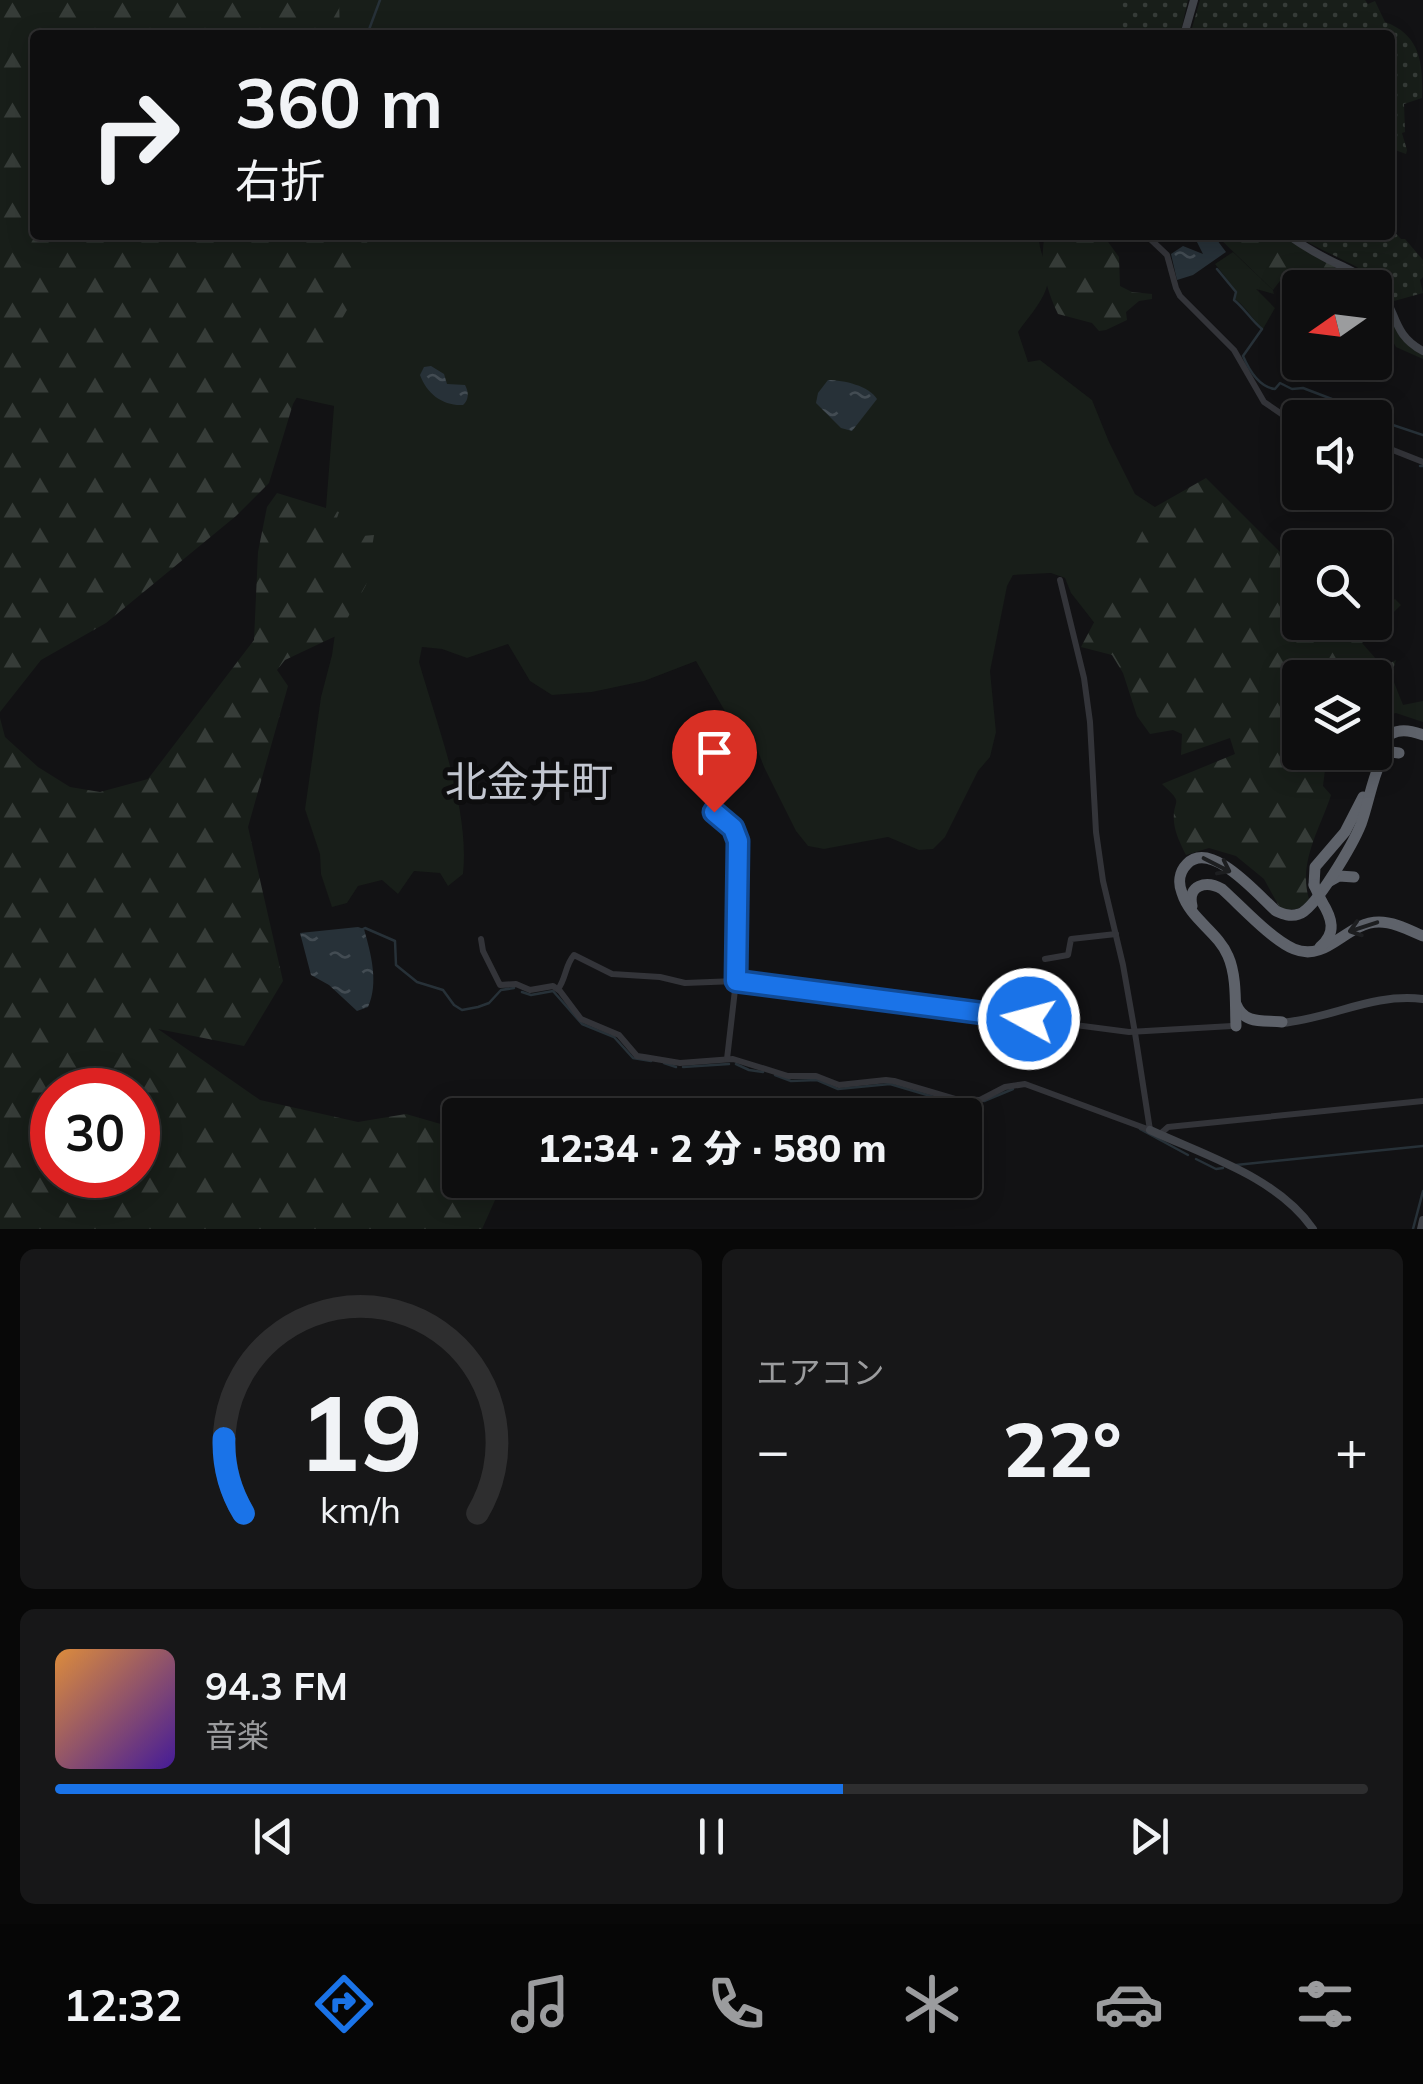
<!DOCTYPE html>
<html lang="ja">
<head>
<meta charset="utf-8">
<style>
  :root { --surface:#0e0e0f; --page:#171718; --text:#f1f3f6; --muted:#9b9c9e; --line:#2e2e2f; --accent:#1a73e8 }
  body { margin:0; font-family:Mulish,"Noto Sans JP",sans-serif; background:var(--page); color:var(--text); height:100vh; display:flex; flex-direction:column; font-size:38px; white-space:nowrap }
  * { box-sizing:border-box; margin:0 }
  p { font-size:32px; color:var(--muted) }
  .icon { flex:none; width:55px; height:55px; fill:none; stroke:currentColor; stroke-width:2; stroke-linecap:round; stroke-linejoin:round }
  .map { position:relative; height:1229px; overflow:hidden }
  .panel { display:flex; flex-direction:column; gap:20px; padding:20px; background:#080808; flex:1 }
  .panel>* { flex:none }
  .guide { position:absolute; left:30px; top:30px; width:1365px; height:210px; border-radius:10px; box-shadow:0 5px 25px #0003,0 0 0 2px var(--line); background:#0e0e0f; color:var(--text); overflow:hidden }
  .needle { width:65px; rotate:256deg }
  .controls { position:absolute; left:1282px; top:270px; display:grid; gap:20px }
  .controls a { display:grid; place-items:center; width:110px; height:110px; border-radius:10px; background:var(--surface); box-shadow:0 5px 25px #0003,0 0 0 2px var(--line); font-size:50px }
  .speed { position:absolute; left:30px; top:1068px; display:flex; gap:20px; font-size:50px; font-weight:700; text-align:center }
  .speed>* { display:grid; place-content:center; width:130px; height:130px; border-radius:50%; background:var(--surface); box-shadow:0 5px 25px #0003,0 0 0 2px var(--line); line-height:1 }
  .speed .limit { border:15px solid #d22; background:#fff; color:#111 }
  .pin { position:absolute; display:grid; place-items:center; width:85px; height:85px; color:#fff; margin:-102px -42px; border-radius:50% 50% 50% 0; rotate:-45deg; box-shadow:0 0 10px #0007 }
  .pin .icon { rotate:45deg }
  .me { position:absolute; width:110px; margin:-55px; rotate:277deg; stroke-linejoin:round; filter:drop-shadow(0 0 8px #0008) }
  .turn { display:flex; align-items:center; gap:35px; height:210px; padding:0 40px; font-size:45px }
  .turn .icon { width:130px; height:130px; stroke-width:2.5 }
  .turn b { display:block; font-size:70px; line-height:85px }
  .big { font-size:75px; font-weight:800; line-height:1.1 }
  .panel .widget { flex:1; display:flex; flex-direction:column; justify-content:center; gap:15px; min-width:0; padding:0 35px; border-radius:15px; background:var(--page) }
  .panel .dial { align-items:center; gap:0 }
  .dial svg { height:260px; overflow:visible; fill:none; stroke:var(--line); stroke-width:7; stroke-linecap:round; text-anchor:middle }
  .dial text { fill:var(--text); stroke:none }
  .song { display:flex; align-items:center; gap:30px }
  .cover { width:120px; height:120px; border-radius:15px; background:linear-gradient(135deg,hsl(30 70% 55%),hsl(260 70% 35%)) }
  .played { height:10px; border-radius:5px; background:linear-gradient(90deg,var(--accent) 60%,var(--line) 60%) }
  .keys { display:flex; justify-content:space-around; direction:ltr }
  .heat { display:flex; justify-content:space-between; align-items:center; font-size:55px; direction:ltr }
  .panel .tiles { flex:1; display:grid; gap:20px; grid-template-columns:1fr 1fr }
  .widget:last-child { grid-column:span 2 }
  .trip { position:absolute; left:442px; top:1098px; width:540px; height:100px; border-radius:10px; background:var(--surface); box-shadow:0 5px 25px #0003,0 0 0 2px var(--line); font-weight:800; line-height:100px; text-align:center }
  .tabs { display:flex; height:160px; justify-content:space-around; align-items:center; background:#060606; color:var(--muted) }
  .tabs .icon { width:70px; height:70px }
  .tabs .selected { color:var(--accent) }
  .tabs b { font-size:45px; color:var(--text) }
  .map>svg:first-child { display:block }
  .grass { fill:#181e19 }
  .forest { fill:url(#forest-firs); fill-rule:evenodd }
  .park { fill:url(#park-dots) }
  .water { fill:url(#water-ripples) }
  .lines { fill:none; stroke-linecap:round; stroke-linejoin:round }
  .stream { stroke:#273138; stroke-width:2.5 }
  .street { stroke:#333439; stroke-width:6 }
  .secondary { stroke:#404349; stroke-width:8 }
  .highway { stroke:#5e626a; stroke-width:11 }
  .highway-bridge { stroke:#5e626a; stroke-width:11 }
  .oneway { stroke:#1d1e20 }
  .route-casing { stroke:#114b97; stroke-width:25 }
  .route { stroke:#1a73e8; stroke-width:18 }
  .labels { text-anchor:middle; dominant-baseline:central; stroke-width:10; stroke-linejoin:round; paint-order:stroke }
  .quarter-label { font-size:42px; fill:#c3c7d1; stroke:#0d0d0e }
</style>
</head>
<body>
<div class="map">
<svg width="1423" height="1229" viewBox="0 0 1423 1229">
  <defs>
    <pattern id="forest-firs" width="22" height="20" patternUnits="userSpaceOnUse" patternTransform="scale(2.5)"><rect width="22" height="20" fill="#181e19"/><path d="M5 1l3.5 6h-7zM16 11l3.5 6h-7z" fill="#363c38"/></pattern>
    <pattern id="park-dots" width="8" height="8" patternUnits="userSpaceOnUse" patternTransform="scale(2.5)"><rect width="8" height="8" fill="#181e19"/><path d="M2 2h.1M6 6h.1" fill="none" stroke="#363c38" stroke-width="1.8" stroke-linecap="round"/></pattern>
    <pattern id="water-ripples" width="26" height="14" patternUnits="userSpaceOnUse" patternTransform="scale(2.5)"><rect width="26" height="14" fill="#273138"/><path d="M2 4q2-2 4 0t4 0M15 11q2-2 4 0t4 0" fill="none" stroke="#434c53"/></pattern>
  </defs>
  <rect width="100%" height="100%" fill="#121214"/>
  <g class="grass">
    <polygon points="325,0 1124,0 1115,35 322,35"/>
    <path d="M176,235H1039C1038,249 1046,261 1048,275C1050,295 1029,316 1018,332L1028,362L1040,360L1092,400L1109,442L1135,494L1181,524L1114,648L1071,593L1065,578L1051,573L1013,575L1007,586L990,671L996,732L990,757L978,771L945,837L933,849L919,850L888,837L824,849L808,846L796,831L764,767L752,736L726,713L696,661L644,681L592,692L552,695L530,681L508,644L467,658L442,649L422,647L419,662C437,725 470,809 463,874L448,886L440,873L414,871L398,894L382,880L358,886L347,903L332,907L321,874L320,854L305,809L321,697L332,655L346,554L325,520L334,406L243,386Z"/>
    <path d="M1233,252L1273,290L1274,294L1256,289L1275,308L1263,329C1252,319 1247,308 1235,299L1237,292L1215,264Z"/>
  </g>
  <g class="forest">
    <polygon points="0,0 339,0 340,35 35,35 35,235 359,235 371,246 363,282 293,404 269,483 236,516 106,623 41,660 0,712"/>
    <path d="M1045,235H1103L1119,257L1120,286L1132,292L1152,294V299L1139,301L1126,312L1127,320L1106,330L1099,331L1092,323L1058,314C1046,289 1039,262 1045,235Z"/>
    <polygon points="1216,235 1284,235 1367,281 1379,291 1398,333 1423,352 1423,359 1396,347 1390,336 1382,328 1387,325 1378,308 1375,309 1375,288 1353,287 1357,283 1328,268 1314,287 1312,287 1289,269 1273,290"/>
    <path d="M1206,478L1300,572V622H1375V598L1384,608L1395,599L1401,605L1362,643L1383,667L1396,660L1391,675L1403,705L1423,701V722L1396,713L1375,717V678L1357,677L1344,660L1331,669L1335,677L1300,678V752L1332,753L1326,761L1323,786L1331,795C1320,829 1298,862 1309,899C1302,910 1292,911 1280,908L1264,879L1236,856L1209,848L1186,855C1181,845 1175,833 1174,822C1172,797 1186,806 1162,784L1235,754L1230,738L1181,755L1182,734L1173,730L1150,734L1137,716L1123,673L1112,655L1081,647L1155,507Z"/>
    <path d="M277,493L339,512L335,524L338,538L374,535L366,585L338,635L285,660L277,670L288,686L248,827L283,981L244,1046L158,1029L260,1100L358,1122L406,1114L451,1127L460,1133V1180H504L482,1229H0V718L5,737L38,767L70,787L100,792L148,779L254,640L258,552L267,507ZM52,1090H138V1175H52Z"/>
  </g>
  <g class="park">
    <polygon points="1123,0 1188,0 1180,35 1114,35"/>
    <path d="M1200,0H1365L1368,4L1375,1L1385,22C1421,35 1423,64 1422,98L1404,104L1405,132L1402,133L1407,150L1406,154L1395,150L1390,156V35H1190Z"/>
    <path d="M1390,227L1401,239H1405L1423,260V277L1420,280L1423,293L1394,301C1380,269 1325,256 1297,235H1390Z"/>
  </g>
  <g class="water">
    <polygon points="1204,235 1214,236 1226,252 1193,275 1177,280 1171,254 1183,246 1203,254 1196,240"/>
    <path d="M431,366L444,374L447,384L465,385C469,392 469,400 463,405C443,406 427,394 420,375L424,367Z"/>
    <path d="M828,380C844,380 869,386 877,399L852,431L841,428L816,403L818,393Z"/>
    <path d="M358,927L364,929C371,954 379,983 368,1007L357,1011L329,985L311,975L300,933Z"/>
  </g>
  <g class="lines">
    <g class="stream">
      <polyline points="367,35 380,0"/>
      <path d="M1217,269L1236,292L1234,300C1245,309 1251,320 1262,329L1243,356C1249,370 1259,387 1275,389L1280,383L1292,389L1303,388L1358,409"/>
      <polyline points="1361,411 1360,414 1369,418"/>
      <polyline points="1375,419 1423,435"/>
      <polyline points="1420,466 1423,466"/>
      <polyline points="361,930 365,928 395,941 396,965 417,982 443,990 454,1005 462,1010 478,1007 489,1003 501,990 514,988"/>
      <polyline points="522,992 531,995 553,991 582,1024 614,1037 633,1058 651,1061"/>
      <polyline points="664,1063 676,1067"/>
      <polyline points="736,1064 749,1070 763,1072"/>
      <polyline points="683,1067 729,1064"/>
      <polyline points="775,1075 791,1081 817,1080 838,1089 890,1084 954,1103 976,1103"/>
      <polyline points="984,1101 1013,1089"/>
      <polyline points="1140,1129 1188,1155"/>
      <polyline points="1196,1159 1216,1169 1223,1168"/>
      <polyline points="1236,1165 1423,1146"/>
      <polyline points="1413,1229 1423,1191"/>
    </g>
    <g class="street">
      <polyline points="1146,235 1167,255 1176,288 1180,296 1234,350 1264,402 1283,415 1300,420"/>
      <polyline points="1375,443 1423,462"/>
      <polyline points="481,939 483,951 500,985 516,984 530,990 553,986 560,991 581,1019 619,1035 637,1056 644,1057 680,1063 733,1059 788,1076 816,1076 839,1085 886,1080 894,1081 955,1099 980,1100 1005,1087 1025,1084 1150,1130 1135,1033 1123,965 1103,881 1096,832 1090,722 1084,678 1060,580"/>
      <polyline points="1045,959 1068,955 1071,939 1116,934"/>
      <path d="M558,989C566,979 565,965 574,955L612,974L660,977L685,983L736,981L1129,1032L1232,1026"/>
      <path d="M727,1059L736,981L738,841C735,824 719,821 713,807L727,767"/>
      <polyline points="1159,1135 1168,1127 1423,1101"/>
    </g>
    <g class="secondary">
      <polyline points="1184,35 1194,0"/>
      <path d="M1288,235C1306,248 1324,258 1344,267C1355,273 1370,278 1378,288C1398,311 1391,334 1423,351"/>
      <path d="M1282,1023C1333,1018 1372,993 1423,999"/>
      <path d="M1150,1130C1206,1156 1277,1177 1313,1229"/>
      <polyline points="1421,1229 1423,1220"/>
    </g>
    <g class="highway">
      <path d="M1375,760C1384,734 1395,724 1423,735"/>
      <polyline points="1330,881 1339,876 1354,877"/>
      <polyline points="1314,885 1315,867 1345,832 1363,797"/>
      <path d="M1192,906C1187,885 1206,880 1222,889C1241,906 1272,940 1294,949C1327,963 1346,922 1379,922C1394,922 1409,930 1423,936"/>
      <path d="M1320,947C1337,933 1332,918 1322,902"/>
      <path d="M1236,1004C1244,1025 1264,1020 1282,1022"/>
      <path d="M1236,1026C1235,1004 1237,976 1228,956C1218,932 1190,919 1182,893C1178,883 1179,872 1187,864C1211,839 1258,895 1276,911C1283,914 1290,917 1299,914C1315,910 1354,842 1361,824C1369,802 1372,778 1383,756L1391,752L1399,753"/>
    </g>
    <polyline class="highway-bridge" points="1314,885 1322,902"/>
  </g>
  <defs><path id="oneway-shaft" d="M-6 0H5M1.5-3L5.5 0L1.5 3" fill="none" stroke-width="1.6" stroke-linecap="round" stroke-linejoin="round" transform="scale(2.5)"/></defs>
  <g class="oneway">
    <use href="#oneway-shaft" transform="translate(1217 865) rotate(27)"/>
    <use href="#oneway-shaft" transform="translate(1363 927) rotate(162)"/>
  </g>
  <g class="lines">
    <defs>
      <polyline id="route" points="714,812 733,828 738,841 736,981 1029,1019"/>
    </defs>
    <use href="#route" class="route-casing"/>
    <use href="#route" class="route"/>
  </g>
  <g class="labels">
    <g class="quarter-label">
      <text x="529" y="781">北金井町</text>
    </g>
  </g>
</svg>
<div class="controls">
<a><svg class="needle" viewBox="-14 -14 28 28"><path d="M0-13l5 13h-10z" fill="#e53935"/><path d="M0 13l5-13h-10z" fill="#9b9c9e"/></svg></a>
<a><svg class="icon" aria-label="sound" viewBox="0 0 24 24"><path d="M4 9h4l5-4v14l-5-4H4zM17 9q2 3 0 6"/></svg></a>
<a><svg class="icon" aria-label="search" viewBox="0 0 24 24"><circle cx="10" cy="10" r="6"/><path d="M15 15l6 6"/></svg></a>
<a><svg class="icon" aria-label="layers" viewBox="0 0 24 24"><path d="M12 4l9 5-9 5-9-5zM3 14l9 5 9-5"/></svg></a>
</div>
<div class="speed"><div class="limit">30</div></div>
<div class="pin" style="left:714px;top:812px;background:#d93025"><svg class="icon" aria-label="arrive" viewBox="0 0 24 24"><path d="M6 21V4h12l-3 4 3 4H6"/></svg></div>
<svg class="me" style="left:1029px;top:1019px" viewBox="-20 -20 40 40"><circle r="17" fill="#1a73e8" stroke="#fff" stroke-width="3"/><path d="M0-11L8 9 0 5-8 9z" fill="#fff"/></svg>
<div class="trip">12:34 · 2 分 · 580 m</div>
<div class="guide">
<div class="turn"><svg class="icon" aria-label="right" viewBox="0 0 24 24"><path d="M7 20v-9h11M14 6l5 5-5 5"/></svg><div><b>360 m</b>右折</div></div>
</div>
</div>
<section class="panel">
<div class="tiles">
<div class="widget dial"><svg viewBox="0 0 100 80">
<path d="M14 69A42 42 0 1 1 86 69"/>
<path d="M14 69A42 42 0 0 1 8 46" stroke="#1a73e8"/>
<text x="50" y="56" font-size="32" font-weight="700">19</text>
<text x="50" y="72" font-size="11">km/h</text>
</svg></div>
<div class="widget"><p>エアコン</p>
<div class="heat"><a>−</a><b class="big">22°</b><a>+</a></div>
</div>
<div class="widget">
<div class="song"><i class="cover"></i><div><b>94.3 FM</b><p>音楽</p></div></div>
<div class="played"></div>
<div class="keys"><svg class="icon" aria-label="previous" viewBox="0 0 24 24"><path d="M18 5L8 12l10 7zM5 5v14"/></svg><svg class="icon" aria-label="pause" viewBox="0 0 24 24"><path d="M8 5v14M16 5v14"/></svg><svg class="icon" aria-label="next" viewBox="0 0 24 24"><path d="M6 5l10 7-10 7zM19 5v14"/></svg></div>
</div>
</div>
</section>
<nav class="tabs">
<b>12:32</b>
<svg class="icon selected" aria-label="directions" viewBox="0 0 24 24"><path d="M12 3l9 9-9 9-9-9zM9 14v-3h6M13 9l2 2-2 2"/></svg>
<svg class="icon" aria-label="music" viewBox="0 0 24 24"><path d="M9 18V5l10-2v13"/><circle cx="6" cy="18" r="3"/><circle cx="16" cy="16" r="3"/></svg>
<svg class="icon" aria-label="phone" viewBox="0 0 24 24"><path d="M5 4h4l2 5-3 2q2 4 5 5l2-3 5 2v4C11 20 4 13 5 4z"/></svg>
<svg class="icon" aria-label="climate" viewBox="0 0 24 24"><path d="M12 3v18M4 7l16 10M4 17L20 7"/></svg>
<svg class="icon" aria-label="car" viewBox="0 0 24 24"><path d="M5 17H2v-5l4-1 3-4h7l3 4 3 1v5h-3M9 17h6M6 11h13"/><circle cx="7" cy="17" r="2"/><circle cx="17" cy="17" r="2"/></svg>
<svg class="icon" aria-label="filters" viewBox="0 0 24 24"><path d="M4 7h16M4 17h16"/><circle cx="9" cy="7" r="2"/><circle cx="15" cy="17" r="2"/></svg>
</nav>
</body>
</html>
